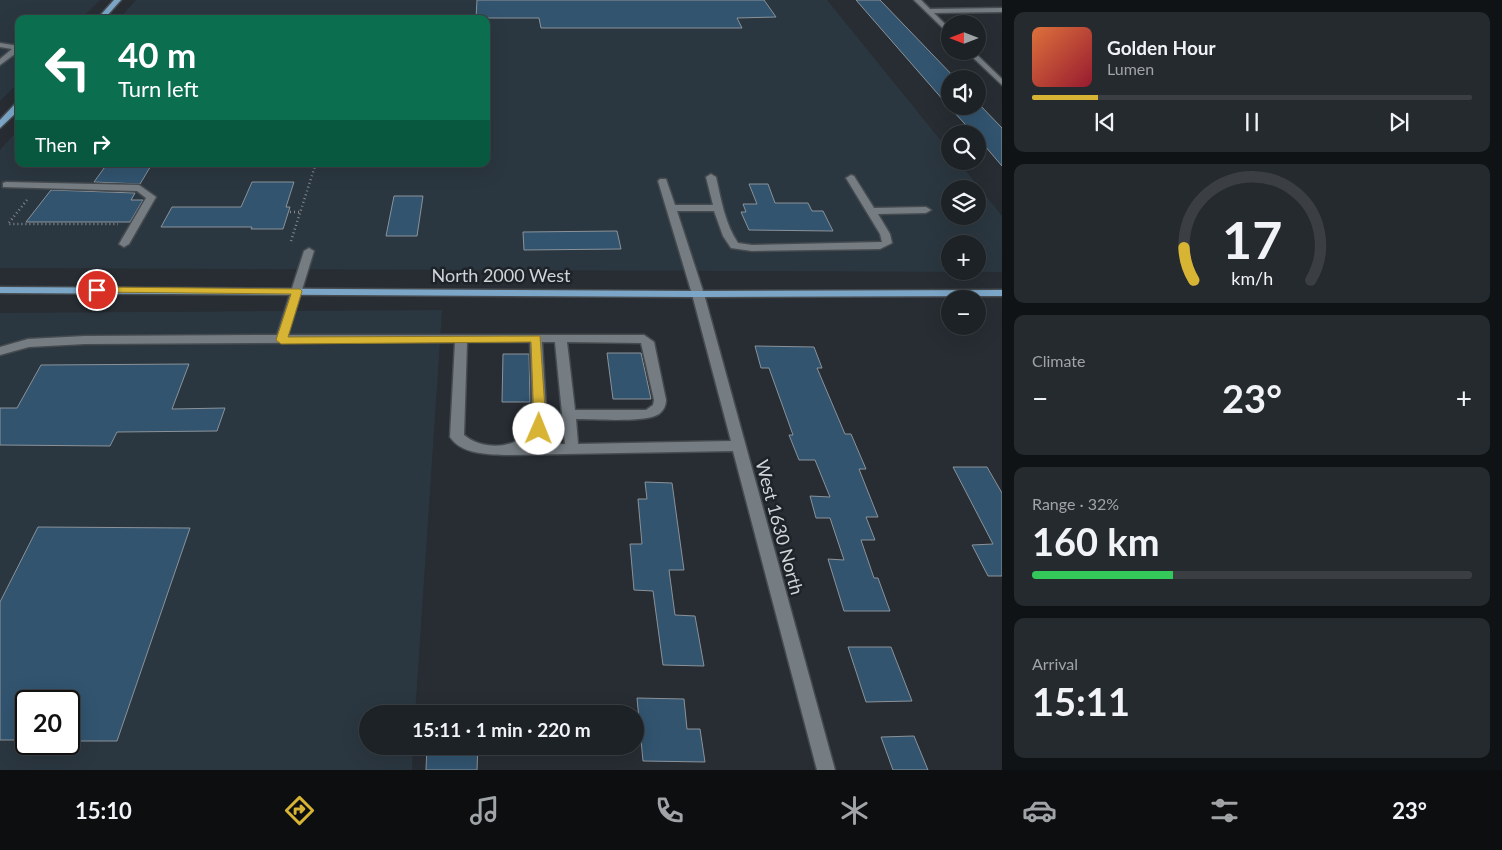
<!DOCTYPE html>
<html lang="en">
<head>
<meta charset="utf-8">
<style>
  :root { --surface:#1d2226; --page:#252a2e; --text:#f1f3f6; --muted:#a0a4a7; --line:#3b3f43; --accent:#d7b434 }
  body { margin:0; font-family:Lato,sans-serif; background:var(--page); color:var(--text); height:100vh; display:flex; flex-direction:column; font-size:19px; white-space:nowrap }
  * { box-sizing:border-box; margin:0 }
  p { font-size:16px; color:var(--muted) }
  .icon { flex:none; width:28px; height:28px; fill:none; stroke:currentColor; stroke-width:2; stroke-linecap:round; stroke-linejoin:round }
  .map { position:relative; flex:1; overflow:hidden }
  .panel { display:flex; flex-direction:column; gap:12px; padding:12px; background:#101315; width:500px }
  .panel>* { flex:none }
  .guide { position:absolute; left:15px; top:15px; width:475px; height:152px; border-radius:10px; box-shadow:0 5px 20px #0002,0 0 0 1px var(--line); background:#0b6e4f; color:#fff; overflow:hidden }
  .needle { width:32px; rotate:270deg }
  .controls { position:absolute; left:941px; top:15px; display:grid; gap:10px }
  .controls a { display:grid; place-items:center; width:45px; height:45px; border-radius:50%; background:var(--surface); box-shadow:0 5px 20px #0002,0 0 0 1px var(--line); font-size:25px }
  .speed { position:absolute; left:15px; top:690px; display:flex; gap:10px; font-size:25px; font-weight:700; text-align:center }
  .speed>* { display:grid; place-content:center; width:65px; height:65px; border-radius:50%; background:var(--surface); box-shadow:0 5px 20px #0002,0 0 0 1px var(--line); line-height:1 }
  .speed .limit { border:2px solid #111; border-radius:8px; background:#fff; color:#111 }
  .pin { position:absolute; display:grid; place-items:center; width:42px; height:42px; color:#fff; margin:-21px; border:2px solid #fff; border-radius:50%; box-shadow:0 1px 5px #0007 }
  .me { position:absolute; width:55px; margin:-28px; rotate:1deg; stroke-linejoin:round; filter:drop-shadow(0 0 4px #0008) }
  .turn { display:flex; align-items:center; gap:18px; height:105px; padding:0 20px; font-size:22px }
  .turn .icon { width:65px; height:65px; stroke-width:2.5 }
  .turn b { display:block; font-size:35px; line-height:42px }
  .then { display:flex; align-items:center; height:48px; padding:0 20px; background:#0003; gap:10px; font-size:19px }
  .big { font-size:38px; font-weight:700; line-height:1.1 }
  .panel .widget { flex:1; display:flex; flex-direction:column; justify-content:center; gap:8px; min-width:0; padding:0 18px; border-radius:10px; background:var(--page) }
  .panel .dial { align-items:center; gap:0 }
  .dial svg { height:130px; overflow:visible; fill:none; stroke:var(--line); stroke-width:7; stroke-linecap:round; text-anchor:middle }
  .dial text { fill:var(--text); stroke:none }
  .song { display:flex; align-items:center; gap:15px }
  .cover { width:60px; height:60px; border-radius:8px; background:linear-gradient(135deg,hsl(20 70% 55%),hsl(350 70% 35%)) }
  .played { height:5px; border-radius:2px; background:linear-gradient(90deg,var(--accent) 15%,var(--line) 15%) }
  .keys { display:flex; justify-content:space-around; direction:ltr }
  .heat { display:flex; justify-content:space-between; align-items:center; font-size:28px; direction:ltr }
  .charge { height:8px; border-radius:4px; background:linear-gradient(90deg,#34c759 32%,var(--line) 0) }
  .trip { position:absolute; left:359px; top:705px; width:285px; height:50px; border-radius:25px; background:var(--surface); box-shadow:0 5px 20px #0002,0 0 0 1px var(--line); font-weight:700; line-height:50px; text-align:center }
  .menu { display:flex; height:80px; justify-content:space-around; align-items:center; background:#0c0e0f; color:var(--muted) }
  .menu .icon { width:35px; height:35px }
  .menu .selected { color:var(--accent) }
  .menu b { font-size:22px; color:var(--text) }
  main { display:flex; flex:1; min-height:0 }
  .map>svg:first-child { display:block }
  .built { fill:#2b3740; fill-rule:evenodd }
  .building { fill:#32546f; stroke:#8b9299 }
  .lines { fill:none; stroke-linecap:round; stroke-linejoin:round }
  .minor-casing { stroke:#464b4f; stroke-width:3 }
  .major-casing { stroke:#464b4f; stroke-width:3 }
  .path-far1 { stroke:#83888d; stroke-width:2; stroke-dasharray:0.5 2.5; stroke-linecap:butt }
  .path { stroke:#83888d; stroke-width:2.5; stroke-dasharray:1 3; stroke-linecap:butt }
  .minor { fill:#757d83; fill-rule:evenodd }
  .major { fill:#7ca6c7; fill-rule:evenodd }
  .route { fill:#d7b434; stroke:#8c7522 }
  .labels { text-anchor:middle; dominant-baseline:central; stroke-width:5; stroke-linejoin:round; paint-order:stroke }
  .street-label { font-size:18px; fill:#d0d4d7; stroke:#1d2329 }
</style>
</head>
<body>
<main>
<div class="map">
<svg width="1002" height="770" viewBox="0 0 1002 770">
  <rect width="100%" height="100%" fill="#272d33"/>
  <g class="built">
    <polygon points="0,0 100,0 81,19 19,19 19,82 0,101"/>
    <path d="M136,0H827L950,152V161H958L1002,216V272L0,268V150L19,129V164H486V19H119ZM950,189H978V216H950ZM950,244H978V271H950Z"/>
    <path d="M442,310L415,714H368V746H413L412,770H0V313ZM26,701H69V744H26Z"/>
  </g>
  <g class="building">
    <polygon points="477,0 764,0 776,17 737,18 742,28 541,28 539,18 476,18"/>
    <polygon points="856,0 880,0 956,79 950,79 950,106 978,106 978,103 1002,128 1002,166 978,138 978,134 974,134 944,101"/>
    <polygon points="107,164 152,164 140,184 94,182"/>
    <polygon points="252,182 294,182 286,207 290,207 283,229 251,229 252,227 161,227 172,207 241,207"/>
    <polygon points="749,184 768,184 775,203 808,203 812,211 823,211 833,231 749,230 741,212 746,212 743,204 757,204"/>
    <polygon points="51,190 135,193 131,200 143,200 130,222 26,222"/>
    <polygon points="394,196 423,196 417,236 386,236"/>
    <polygon points="617,231 621,249 524,250 523,232"/>
    <polygon points="755,346 814,347 822,368 817,368 845,434 851,434 866,469 859,469 878,517 866,517 875,540 861,540 874,578 878,578 890,611 844,611 828,559 844,560 830,518 816,518 810,496 830,497 815,460 799,460 789,435 793,435 769,368 761,368"/>
    <polygon points="607,353 641,353 651,399 613,399"/>
    <polygon points="503,354 529,354 530,402 502,402"/>
    <polygon points="189,364 172,409 225,408 217,431 117,432 110,446 0,445 0,408 17,408 41,365"/>
    <polygon points="953,467 987,467 1002,493 1002,576 988,576 972,545 993,544"/>
    <polygon points="645,482 672,483 684,570 669,570 675,615 695,616 704,666 663,665 653,591 634,590 630,544 642,544 638,499 647,499"/>
    <polygon points="38,527 190,528 117,741 69,741 69,701 26,701 26,740 0,740 0,602"/>
    <polygon points="848,647 891,647 912,701 866,702"/>
    <polygon points="637,698 684,699 687,729 700,729 705,762 643,761"/>
    <polygon points="914,736 928,770 893,770 881,737"/>
    <polygon points="427,746 478,746 477,770 426,770"/>
  </g>
  <g class="lines">
    <defs>
      <g id="minor">
        <polygon points="914,0 921,0 930,9 1002,8 1002,12 934,13 950,29 950,35"/>
        <polygon points="0,43 19,46 19,51 0,65 0,59 12,49 0,47"/>
        <polygon points="966,51 973,51 1002,79 1002,85"/>
        <path d="M711,174L716,177C721,199 725,224 738,243L752,245L882,242L880,234L846,178L851,175L854,176L874,208L926,207L931,210L926,213L878,214L890,234L892,243L880,249L752,251L731,248L723,236L714,211H677L704,294L835,770H817L733,451L504,455C486,454 461,454 450,437L455,342L85,344L29,347L0,355V347L28,339L85,336L277,335L304,251L309,248L314,251L288,335H644L654,342L666,400C666,405 664,410 659,414C646,423 593,419 576,419L578,444L731,441L692,294L658,181L660,179H666L675,205H713L706,177ZM467,342H530L533,425C521,449 484,452 464,435ZM542,342H555L565,444L531,445L539,440L547,425ZM567,342L641,343L654,400L653,405L646,410H575Z"/>
        <polygon points="6,182 139,185 156,197 129,244 124,247 119,244 146,198 137,191 3,187 3,183"/>
      </g>
      <g id="major">
        <polygon points="114,0 121,0 104,19 97,19"/>
        <polygon points="16,103 19,103 19,110 0,128 0,120"/>
        <polygon points="0,287 698,291 1002,290 1002,296 698,297 0,293"/>
      </g>
    </defs>
    <use href="#minor" class="minor-casing"/>
    <use href="#major" class="major-casing"/>
    <g class="path-far1">
      <polyline points="217,15 221,15"/>
      <polyline points="206,19 208,15"/>
    </g>
    <g class="path">
      <polyline points="27,200 8,224 118,224"/>
      <polyline points="290,212 300,212"/>
      <polyline points="291,241 315,166"/>
    </g>
    <use href="#minor" class="minor"/>
    <use href="#major" class="major"/>
  </g>
  <polygon class="route" points="97,287 300,289 302,291 288,337 540,336 546,424 543,432 539,433 533,429 534,424 531,342 281,344 276,340 291,294 94,292 92,290"/>
  <g class="labels">
    <g class="street-label">
      <text x="501" y="275">North 2000 West</text>
      <text transform="translate(780 527) rotate(75)">West 1630 North</text>
    </g>
  </g>
</svg>
<div class="controls">
<a><svg class="needle" viewBox="-14 -14 28 28"><path d="M0-13l5 13h-10z" fill="#e53935"/><path d="M0 13l5-13h-10z" fill="#a0a4a7"/></svg></a>
<a><svg class="icon" aria-label="sound" viewBox="0 0 24 24"><path d="M4 9h4l5-4v14l-5-4H4zM17 9q2 3 0 6"/></svg></a>
<a><svg class="icon" aria-label="search" viewBox="0 0 24 24"><circle cx="10" cy="10" r="6"/><path d="M15 15l6 6"/></svg></a>
<a><svg class="icon" aria-label="layers" viewBox="0 0 24 24"><path d="M12 4l9 5-9 5-9-5zM3 14l9 5 9-5"/></svg></a>
<a>+</a>
<a>−</a>
</div>
<div class="speed"><div class="limit">20</div></div>
<div class="pin" style="left:97px;top:290px;background:#d93025"><svg class="icon" aria-label="arrive" viewBox="0 0 24 24"><path d="M6 21V4h12l-3 4 3 4H6"/></svg></div>
<svg class="me" style="left:539px;top:429px" viewBox="-20 -20 40 40"><circle r="19" fill="#fff"/><path d="M0-13L10 11 0 6-10 11z" fill="#d7b434"/></svg>
<div class="trip">15:11 · 1 min · 220 m</div>
<div class="guide">
<div class="turn"><svg class="icon" aria-label="left" viewBox="0 0 24 24"><path d="M17 20v-9H6M10 6l-5 5 5 5"/></svg><div><b>40 m</b>Turn left</div></div>
<div class="then">Then<svg class="icon" aria-label="right" viewBox="0 0 24 24"><path d="M7 20v-9h11M14 6l5 5-5 5"/></svg></div>
</div>
</div>
<section class="panel">
<div class="widget">
<div class="song"><i class="cover"></i><div><b>Golden Hour</b><p>Lumen</p></div></div>
<div class="played"></div>
<div class="keys"><svg class="icon" aria-label="previous" viewBox="0 0 24 24"><path d="M18 5L8 12l10 7zM5 5v14"/></svg><svg class="icon" aria-label="pause" viewBox="0 0 24 24"><path d="M8 5v14M16 5v14"/></svg><svg class="icon" aria-label="next" viewBox="0 0 24 24"><path d="M6 5l10 7-10 7zM19 5v14"/></svg></div>
</div>
<div class="widget dial"><svg viewBox="0 0 100 80">
<path d="M14 69A42 42 0 1 1 86 69"/>
<path d="M14 69A42 42 0 0 1 8 49" stroke="#d7b434"/>
<text x="50" y="56" font-size="32" font-weight="700">17</text>
<text x="50" y="72" font-size="11">km/h</text>
</svg></div>
<div class="widget"><p>Climate</p>
<div class="heat"><a>−</a><b class="big">23°</b><a>+</a></div>
</div>
<div class="widget"><p>Range · 32%</p><b class="big">160 km</b><div class="charge"></div></div>
<div class="widget"><p>Arrival</p><b class="big">15:11</b></div>
</section>
</main>
<nav class="menu">
<b>15:10</b>
<svg class="icon selected" aria-label="directions" viewBox="0 0 24 24"><path d="M12 3l9 9-9 9-9-9zM9 14v-3h6M13 9l2 2-2 2"/></svg>
<svg class="icon" aria-label="music" viewBox="0 0 24 24"><path d="M9 18V5l10-2v13"/><circle cx="6" cy="18" r="3"/><circle cx="16" cy="16" r="3"/></svg>
<svg class="icon" aria-label="phone" viewBox="0 0 24 24"><path d="M5 4h4l2 5-3 2q2 4 5 5l2-3 5 2v4C11 20 4 13 5 4z"/></svg>
<svg class="icon" aria-label="climate" viewBox="0 0 24 24"><path d="M12 3v18M4 7l16 10M4 17L20 7"/></svg>
<svg class="icon" aria-label="car" viewBox="0 0 24 24"><path d="M5 17H2v-5l4-1 3-4h7l3 4 3 1v5h-3M9 17h6M6 11h13"/><circle cx="7" cy="17" r="2"/><circle cx="17" cy="17" r="2"/></svg>
<svg class="icon" aria-label="filters" viewBox="0 0 24 24"><path d="M4 7h16M4 17h16"/><circle cx="9" cy="7" r="2"/><circle cx="15" cy="17" r="2"/></svg>
<b>23°</b>
</nav>
</body>
</html>
